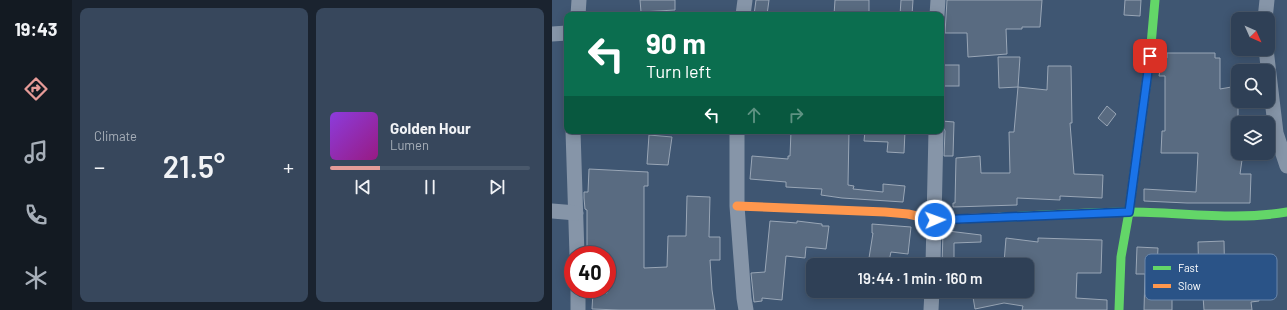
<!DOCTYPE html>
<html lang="en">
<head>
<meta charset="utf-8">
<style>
  :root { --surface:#2f4056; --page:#37475c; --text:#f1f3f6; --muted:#a7afb9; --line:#4a596c; --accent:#e69b98 }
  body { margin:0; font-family:Barlow,sans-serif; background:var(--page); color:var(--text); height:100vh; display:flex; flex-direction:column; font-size:15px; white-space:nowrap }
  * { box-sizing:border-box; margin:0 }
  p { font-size:13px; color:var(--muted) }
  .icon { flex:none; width:22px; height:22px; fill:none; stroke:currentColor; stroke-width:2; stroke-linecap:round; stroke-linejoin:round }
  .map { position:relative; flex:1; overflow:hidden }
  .panel { display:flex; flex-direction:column; gap:8px; padding:8px; background:#1a232f; width:480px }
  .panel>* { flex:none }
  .guide { position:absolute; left:12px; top:12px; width:380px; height:122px; border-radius:8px; box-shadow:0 2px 10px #0003,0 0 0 1px var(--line); background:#0b6e4f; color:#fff; overflow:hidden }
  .needle { width:26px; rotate:135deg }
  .fabs { position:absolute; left:679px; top:12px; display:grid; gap:8px }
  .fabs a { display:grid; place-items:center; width:44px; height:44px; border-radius:8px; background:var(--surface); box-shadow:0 2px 10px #0003,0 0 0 1px var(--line); font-size:20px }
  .speed { position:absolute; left:12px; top:246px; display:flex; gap:8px; font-size:20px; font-weight:700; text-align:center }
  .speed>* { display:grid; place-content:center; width:52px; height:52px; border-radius:50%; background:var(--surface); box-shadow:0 2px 10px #0003,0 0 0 1px var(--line); line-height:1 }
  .speed .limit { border:6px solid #d22; background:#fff; color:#111 }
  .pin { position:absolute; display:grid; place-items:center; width:34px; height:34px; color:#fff; margin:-17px; border-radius:8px; box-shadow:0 2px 6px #0006 }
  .me { position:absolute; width:44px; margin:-22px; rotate:88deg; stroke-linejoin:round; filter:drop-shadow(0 0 3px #0008) }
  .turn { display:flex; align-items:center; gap:14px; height:84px; padding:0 16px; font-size:18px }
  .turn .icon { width:52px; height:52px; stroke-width:2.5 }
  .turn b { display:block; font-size:28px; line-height:34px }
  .lanes { display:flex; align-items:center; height:38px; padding:0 16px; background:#0003; justify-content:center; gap:20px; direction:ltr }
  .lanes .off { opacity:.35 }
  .big { font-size:30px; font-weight:600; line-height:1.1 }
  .panel .tile { flex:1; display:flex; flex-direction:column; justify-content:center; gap:6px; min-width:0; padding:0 14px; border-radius:8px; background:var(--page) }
  .song { display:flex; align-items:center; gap:12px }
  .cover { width:48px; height:48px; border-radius:6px; background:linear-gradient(135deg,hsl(270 70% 55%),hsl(310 70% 35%)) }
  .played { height:4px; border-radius:2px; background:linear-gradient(90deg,var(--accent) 25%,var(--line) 25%) }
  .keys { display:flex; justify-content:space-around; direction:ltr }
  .heat { display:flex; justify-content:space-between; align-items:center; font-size:22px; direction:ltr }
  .panel .tiles { flex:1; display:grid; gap:8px; grid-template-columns:repeat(2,1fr) }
  .trip { position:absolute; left:254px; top:258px; width:228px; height:40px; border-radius:8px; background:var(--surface); box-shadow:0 2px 10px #0003,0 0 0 1px var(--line); font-weight:600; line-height:40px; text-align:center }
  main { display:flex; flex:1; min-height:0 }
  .tab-bar { display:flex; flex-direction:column; width:72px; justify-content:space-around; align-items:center; background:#131a22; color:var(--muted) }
  .tab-bar .icon { width:28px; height:28px }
  .tab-bar .on { color:var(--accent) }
  .tab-bar b { font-size:18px; color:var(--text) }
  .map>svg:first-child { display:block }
  .building { fill:#596b81; stroke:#99a6b6 }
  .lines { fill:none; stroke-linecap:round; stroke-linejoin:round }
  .street { stroke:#8695a8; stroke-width:15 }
  .fast { stroke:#63d668; stroke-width:9 }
  .slow { stroke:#ff974d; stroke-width:9 }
  .route-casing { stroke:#114b97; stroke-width:10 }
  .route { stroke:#1a73e8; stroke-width:7 }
  .key { fill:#2a5387; stroke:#6a87ab; stroke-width:1 }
  .key-label { font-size:11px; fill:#fff }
</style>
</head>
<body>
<main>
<nav class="tab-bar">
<b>19:43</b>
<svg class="icon on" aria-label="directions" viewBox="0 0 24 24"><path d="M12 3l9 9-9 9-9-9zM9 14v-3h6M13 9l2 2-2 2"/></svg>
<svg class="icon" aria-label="music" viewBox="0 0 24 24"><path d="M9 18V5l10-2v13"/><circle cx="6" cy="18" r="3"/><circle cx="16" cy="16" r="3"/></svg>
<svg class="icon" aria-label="phone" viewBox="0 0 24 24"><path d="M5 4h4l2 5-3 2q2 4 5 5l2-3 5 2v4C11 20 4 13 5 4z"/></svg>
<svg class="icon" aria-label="climate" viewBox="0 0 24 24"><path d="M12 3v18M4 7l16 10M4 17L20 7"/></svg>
</nav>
<section class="panel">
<div class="tiles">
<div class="tile"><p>Climate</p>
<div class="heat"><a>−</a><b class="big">21.5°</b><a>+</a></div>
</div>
<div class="tile">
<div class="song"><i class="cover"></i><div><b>Golden Hour</b><p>Lumen</p></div></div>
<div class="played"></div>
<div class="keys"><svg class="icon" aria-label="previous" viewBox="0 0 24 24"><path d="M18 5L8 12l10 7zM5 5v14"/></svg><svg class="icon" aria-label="pause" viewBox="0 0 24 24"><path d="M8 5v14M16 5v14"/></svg><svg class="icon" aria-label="next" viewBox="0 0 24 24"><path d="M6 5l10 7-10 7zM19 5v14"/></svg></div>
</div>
</div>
</section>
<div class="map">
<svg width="735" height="310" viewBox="0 0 735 310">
  <rect width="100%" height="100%" fill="#3f5672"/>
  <g class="building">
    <polygon points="88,0 123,0 123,10 89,12"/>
    <polygon points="204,0 217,0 215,15 202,15"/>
    <polygon points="283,0 317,0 317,15 282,15"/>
    <polygon points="349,0 361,0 360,15 348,15"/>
    <polygon points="395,0 490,0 488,27 470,27 470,29 454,29 455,54 416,57 415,33 393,33"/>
    <polygon points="573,0 589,0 588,16 572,15"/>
    <polygon points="615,53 663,53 663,58 668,58 668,89 685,86 687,108 686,108 686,153 691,153 688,174 699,174 698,203 635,203 592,201 592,189 644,192 646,153 609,153 610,131 613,131 613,76 607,76 610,58 615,58"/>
    <polygon points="446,57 468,57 466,87 495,90 496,66 519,66 520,123 518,123 522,174 551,175 550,198 508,196 508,200 465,198 465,205 401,207 401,203 403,203 404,158 428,156 429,173 458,173 457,132 462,132 466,87 447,88"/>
    <rect x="392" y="65" width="15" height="21"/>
    <polygon points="555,106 564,114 555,126 546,118"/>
    <polygon points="390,121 402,122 401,156 392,156 393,131 390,124"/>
    <polygon points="239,131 297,131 296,185 302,186 301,189 331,192 331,184 353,186 351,202 290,198 269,195 270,189 234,187 234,182 198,179 200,156 236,159 236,156 238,156"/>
    <polygon points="313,131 353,131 352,153 335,152 336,142 312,141"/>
    <polygon points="97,135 120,137 116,165 95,164"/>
    <polygon points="37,169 96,172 96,186 92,186 92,268 115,267 116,236 134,236 135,196 158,197 157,237 168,237 168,260 158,260 160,290 163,310 68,310 40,309 41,292 55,293 55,255 35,255 35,210 33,209 32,198 32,192 36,192"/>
    <polygon points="218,221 245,223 245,221 270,224 270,226 277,226 274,249 254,247 253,258 234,256 230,300 210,298 210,301 202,302 199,273 213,272"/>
    <polygon points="320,224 359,227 356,254 339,252 337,261 317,258 321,233 320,233"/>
    <polygon points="396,231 429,235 429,242 402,243 402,265 390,265 391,232"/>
    <polygon points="454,238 486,242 486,238 550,240 549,273 525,273 524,298 555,300 555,310 470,310 471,306 452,303 423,309 420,291 475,291 475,265 452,263"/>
    <polygon points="672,241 673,288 706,285 707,301 699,302 700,310 652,310 650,283 647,283 646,242"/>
    <polygon points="585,247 606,248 604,286 620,286 620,310 592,310 593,274 584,274"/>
  </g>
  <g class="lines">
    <g class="street">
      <polyline points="26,15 27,0"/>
      <polyline points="191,15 193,0"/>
      <polyline points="385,15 386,0"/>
      <polyline points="713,19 715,0"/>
      <polyline points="0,34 15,33"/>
      <polyline points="714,49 724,133 735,166"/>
      <polyline points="21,131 25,255"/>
      <polyline points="185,131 185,206 192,298 194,310"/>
      <polyline points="0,211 24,213"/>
      <polyline points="381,265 384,131"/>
      <polyline points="26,289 26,310"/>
      <polyline points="379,310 380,291"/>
    </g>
    <g class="fast">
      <path d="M448,217C491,216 534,212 576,212C628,212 684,221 735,212"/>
      <polyline points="567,310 569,257 577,212 598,56 603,0"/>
    </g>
    <polyline class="slow" points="185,206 333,212 356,214 383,220 448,217"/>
  </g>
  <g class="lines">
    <defs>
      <polyline id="route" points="383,220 577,212 598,56"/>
    </defs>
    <use href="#route" class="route-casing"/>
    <use href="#route" class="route"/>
  </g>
  <rect x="593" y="254" width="132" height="46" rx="6" class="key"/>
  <rect x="601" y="266" width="18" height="4" fill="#63d668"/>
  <rect x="601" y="284" width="18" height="4" fill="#ff974d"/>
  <g class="key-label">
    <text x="626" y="272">Fast</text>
    <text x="626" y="290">Slow</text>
  </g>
</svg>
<div class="fabs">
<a><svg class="needle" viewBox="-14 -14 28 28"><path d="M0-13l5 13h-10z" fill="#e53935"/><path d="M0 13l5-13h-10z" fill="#a7afb9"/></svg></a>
<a><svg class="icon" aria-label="search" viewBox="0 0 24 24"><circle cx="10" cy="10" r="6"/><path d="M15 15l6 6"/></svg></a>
<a><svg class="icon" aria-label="layers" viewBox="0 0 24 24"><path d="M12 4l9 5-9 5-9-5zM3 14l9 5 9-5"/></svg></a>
</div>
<div class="speed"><div class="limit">40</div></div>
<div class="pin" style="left:598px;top:56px;background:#d93025"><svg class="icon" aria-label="arrive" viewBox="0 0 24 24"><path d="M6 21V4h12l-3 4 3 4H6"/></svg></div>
<svg class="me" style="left:383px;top:220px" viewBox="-20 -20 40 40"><circle r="17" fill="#1a73e8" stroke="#fff" stroke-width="3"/><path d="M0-11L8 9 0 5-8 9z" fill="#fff"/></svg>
<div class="trip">19:44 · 1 min · 160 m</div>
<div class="guide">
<div class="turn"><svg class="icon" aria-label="left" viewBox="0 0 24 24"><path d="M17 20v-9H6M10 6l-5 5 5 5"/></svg><div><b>90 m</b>Turn left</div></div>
<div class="lanes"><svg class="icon" aria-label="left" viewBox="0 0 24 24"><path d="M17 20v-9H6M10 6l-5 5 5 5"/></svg><svg class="icon off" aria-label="ahead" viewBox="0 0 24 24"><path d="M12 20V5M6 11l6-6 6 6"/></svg><svg class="icon off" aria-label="right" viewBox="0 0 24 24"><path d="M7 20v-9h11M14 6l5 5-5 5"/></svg></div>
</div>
</div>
</main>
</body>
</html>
